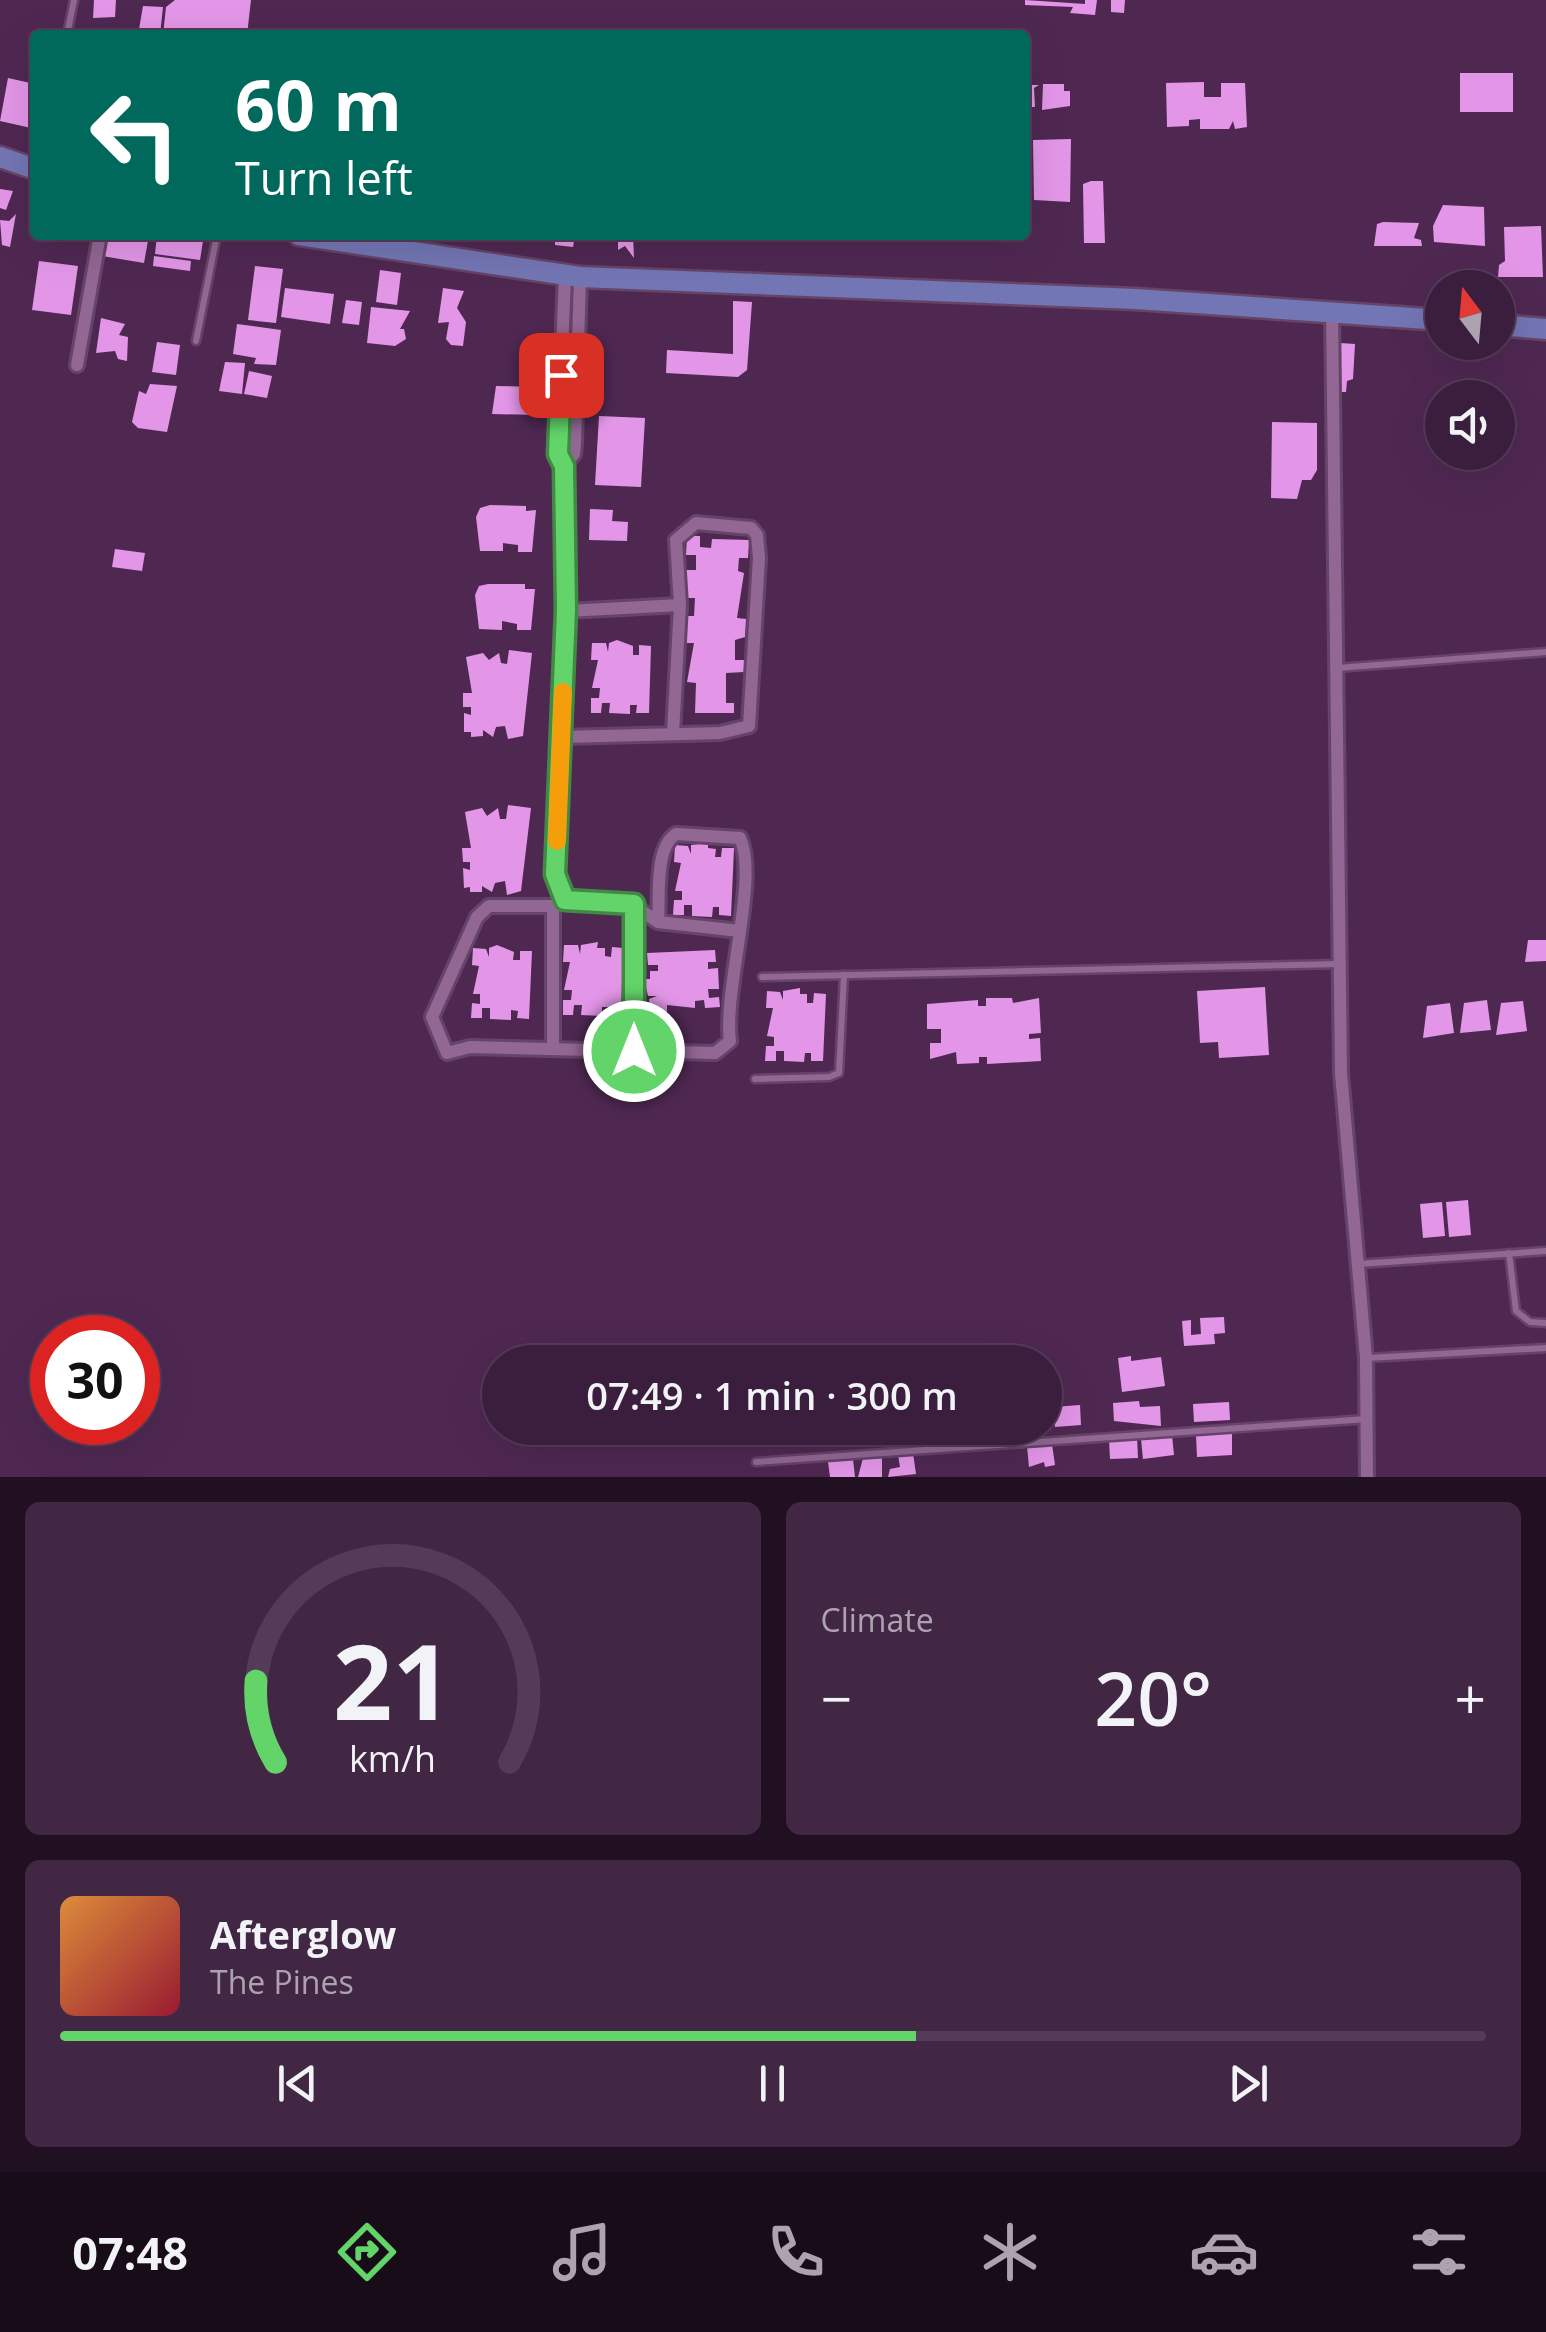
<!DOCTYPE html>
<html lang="en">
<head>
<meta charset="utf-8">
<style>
  :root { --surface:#3b1e3e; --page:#422745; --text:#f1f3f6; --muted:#aca2b0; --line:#543c58; --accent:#62d469 }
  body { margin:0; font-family:"Open Sans",sans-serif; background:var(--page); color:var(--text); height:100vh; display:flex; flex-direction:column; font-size:38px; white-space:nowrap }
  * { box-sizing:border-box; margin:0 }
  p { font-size:32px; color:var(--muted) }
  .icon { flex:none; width:55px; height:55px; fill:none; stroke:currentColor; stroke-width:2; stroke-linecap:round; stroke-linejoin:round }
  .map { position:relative; height:1477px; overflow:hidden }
  .drawer { display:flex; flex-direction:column; gap:25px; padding:25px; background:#201022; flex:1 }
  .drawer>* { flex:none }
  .guide { position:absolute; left:30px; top:30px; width:1000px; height:210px; border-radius:10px; box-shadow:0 10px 40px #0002,0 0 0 2px var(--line); background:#00695c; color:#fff; overflow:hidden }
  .needle { width:65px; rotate:344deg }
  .fabs { position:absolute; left:1425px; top:270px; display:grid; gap:20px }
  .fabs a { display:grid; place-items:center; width:90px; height:90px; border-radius:50%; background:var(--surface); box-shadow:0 10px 40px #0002,0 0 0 2px var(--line); font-size:50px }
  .speed { position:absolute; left:30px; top:1315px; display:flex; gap:20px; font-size:50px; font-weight:700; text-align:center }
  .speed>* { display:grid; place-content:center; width:130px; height:130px; border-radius:50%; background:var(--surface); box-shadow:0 10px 40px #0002,0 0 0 2px var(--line); line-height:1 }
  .speed .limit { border:15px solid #d22; background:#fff; color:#111 }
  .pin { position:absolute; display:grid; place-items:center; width:85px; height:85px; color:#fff; margin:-42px; border-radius:20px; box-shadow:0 5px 15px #0006 }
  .me { position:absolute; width:110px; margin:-55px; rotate:0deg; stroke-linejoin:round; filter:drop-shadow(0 0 8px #0008) }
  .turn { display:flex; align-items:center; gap:35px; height:210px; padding:0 40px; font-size:45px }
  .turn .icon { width:130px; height:130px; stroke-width:2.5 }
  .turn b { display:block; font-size:70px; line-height:85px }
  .big { font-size:75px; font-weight:600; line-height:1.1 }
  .drawer .widget { flex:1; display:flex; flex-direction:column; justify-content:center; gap:15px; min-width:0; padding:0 35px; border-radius:15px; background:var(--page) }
  .drawer .dial { align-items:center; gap:0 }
  .dial svg { height:260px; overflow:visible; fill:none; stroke:var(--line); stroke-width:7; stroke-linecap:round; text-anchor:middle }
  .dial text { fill:var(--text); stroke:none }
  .song { display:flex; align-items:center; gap:30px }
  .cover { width:120px; height:120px; border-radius:15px; background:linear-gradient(135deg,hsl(30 70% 55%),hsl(350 70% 35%)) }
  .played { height:10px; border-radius:5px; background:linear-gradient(90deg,var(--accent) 60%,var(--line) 60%) }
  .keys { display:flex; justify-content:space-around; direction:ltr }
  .heat { display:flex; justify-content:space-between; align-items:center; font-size:55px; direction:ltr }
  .drawer .tiles { flex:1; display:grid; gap:25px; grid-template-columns:1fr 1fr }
  .widget:last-child { grid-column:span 2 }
  .trip { position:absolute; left:482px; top:1345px; width:580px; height:100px; border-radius:50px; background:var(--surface); box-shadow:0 10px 40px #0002,0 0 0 2px var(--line); font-weight:600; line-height:100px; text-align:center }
  .menu { display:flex; height:160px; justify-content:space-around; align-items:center; background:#180c19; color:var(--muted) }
  .menu .icon { width:70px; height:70px }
  .menu .current { color:var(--accent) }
  .menu b { font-size:45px; color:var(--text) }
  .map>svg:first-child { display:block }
  .building { fill:#e396e8 }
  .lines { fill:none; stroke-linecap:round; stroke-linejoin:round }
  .lane-casing { stroke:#664468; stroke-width:11 }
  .street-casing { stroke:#664468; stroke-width:18 }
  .primary-casing { stroke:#664468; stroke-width:25 }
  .lane { stroke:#926794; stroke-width:6 }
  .street { stroke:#926794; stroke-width:12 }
  .primary { stroke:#7376b4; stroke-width:20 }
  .route-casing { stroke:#408a44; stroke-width:25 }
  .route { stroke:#62d469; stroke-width:18 }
  .slow { stroke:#f59e0b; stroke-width:18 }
</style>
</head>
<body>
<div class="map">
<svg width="1546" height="1477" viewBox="0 0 1546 1477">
  <rect width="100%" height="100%" fill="#4f2852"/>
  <g class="building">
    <polygon points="94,0 116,0 115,17 93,18"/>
    <polygon points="175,0 251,0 247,35 163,35 166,7"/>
    <polygon points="1025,0 1085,4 1085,0 1097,0 1095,15 1070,13 1073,7 1025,5"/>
    <polygon points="1111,0 1125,0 1124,13 1111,12"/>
    <polygon points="143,6 163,7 160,35 138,35"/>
    <rect x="1460" y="73" width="53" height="39"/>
    <polygon points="8,78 35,84 31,128 0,121"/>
    <polygon points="1204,82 1204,97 1221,97 1221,83 1245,83 1247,127 1235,129 1233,121 1229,129 1200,129 1200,119 1189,120 1189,126 1167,127 1166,83"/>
    <polygon points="1043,84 1064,84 1064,91 1070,91 1070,106 1042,110"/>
    <polygon points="1025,85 1039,85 1034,88 1035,107 1029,107"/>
    <polygon points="1071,139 1070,202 1034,200 1033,140"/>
    <polygon points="1091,181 1103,181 1105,243 1084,243 1083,184"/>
    <polygon points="0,189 13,191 6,210 0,208"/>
    <polygon points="1443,205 1484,207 1485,246 1434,242 1433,226"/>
    <polygon points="16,214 10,247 2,245 0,220 9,221"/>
    <polygon points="1383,222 1419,223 1414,238 1421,240 1422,246 1374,246 1377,224"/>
    <polygon points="1541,226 1543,277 1498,277 1499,265 1505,261 1504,227"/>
    <polygon points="106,235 149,235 144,263 102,256"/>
    <polygon points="157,235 186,235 185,239 203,241 200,260 155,254"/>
    <polygon points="555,235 575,235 573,247 555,245"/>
    <polygon points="618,235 633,235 634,258 625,246 618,250"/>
    <polygon points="154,256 191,261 190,271 153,266"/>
    <polygon points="39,261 78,266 71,315 32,310"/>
    <polygon points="255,266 283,269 276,323 248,320"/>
    <polygon points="380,270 401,273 397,305 376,302"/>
    <polygon points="285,288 334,294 330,324 281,317"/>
    <polygon points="443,288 464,291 457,308 466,322 463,346 451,345 446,339 449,322 438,323"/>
    <polygon points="346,300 362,302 359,325 342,323"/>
    <polygon points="733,301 752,302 747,370 738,377 666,373 667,350 733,354"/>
    <polygon points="371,307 410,311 400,329 404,329 406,339 395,346 367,343"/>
    <polygon points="101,318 125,324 119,335 128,337 127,361 118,359 115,351 96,353"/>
    <polygon points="237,324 281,330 276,365 254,364 256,358 233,354"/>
    <polygon points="157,342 180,345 176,375 152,372"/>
    <polygon points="1340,343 1355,344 1353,379 1347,381 1346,392 1338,392"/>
    <polygon points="225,362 245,363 242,394 219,391"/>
    <polygon points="249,371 272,376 267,398 244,394"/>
    <polygon points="150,384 177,386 167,432 138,428 132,422 139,391 146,394"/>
    <polygon points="496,386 539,387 538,415 492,414"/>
    <polygon points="599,416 645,418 641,487 595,485"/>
    <polygon points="1272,422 1317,423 1317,470 1311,480 1302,480 1297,499 1271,498"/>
    <polygon points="490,505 526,506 526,511 536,510 532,552 518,552 518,545 503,543 503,551 480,551 476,517 480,508"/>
    <polygon points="590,509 613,510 612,521 628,522 627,541 589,540"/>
    <polygon points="687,536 700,536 700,547 711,548 712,539 749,540 748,558 739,558 738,571 744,573 737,618 746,619 745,637 735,640 735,660 744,660 744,672 726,673 726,703 734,703 734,713 695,713 696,683 687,682 694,643 685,643 686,616 694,616 695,598 685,598 686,570 696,570 696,555 686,555"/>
    <polygon points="115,549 145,553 142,571 112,567"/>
    <polygon points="488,584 525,584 525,589 535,589 531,630 517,630 517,624 502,621 502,630 479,629 475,595 479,586"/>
    <polygon points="617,640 633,646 633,655 639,655 639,645 651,646 649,713 636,713 637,705 630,705 630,714 609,713 610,703 602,703 601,713 591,713 591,698 599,698 600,688 592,688 598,660 591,660 592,643 606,643 608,652 609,643"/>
    <polygon points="509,650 532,653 523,736 508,739 505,726 496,727 493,737 483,730 483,736 471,737 471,732 464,732 464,713 471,715 471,707 463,707 463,693 472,693 466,657 483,653 489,660 499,653 501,663 507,664"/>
    <polygon points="508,805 531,808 521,891 507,895 505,881 495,883 492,892 482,886 482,892 470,892 470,887 464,888 463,868 470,870 470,862 463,862 462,848 471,848 465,812 482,808 487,816 498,808 500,819 506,819"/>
    <polygon points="708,843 708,848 716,849 715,857 721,857 722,848 734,848 731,916 719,915 719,907 713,907 712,917 692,916 692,905 684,905 684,915 673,915 674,900 682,900 682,891 675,891 681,863 674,862 675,845 688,846 691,854 691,845"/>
    <polygon points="1528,940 1546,940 1546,961 1525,962"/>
    <polygon points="598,942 597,948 605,948 605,956 611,957 612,947 623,948 621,1015 609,1015 609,1007 602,1007 602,1016 581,1015 582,1005 574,1005 573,1015 563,1015 563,1000 571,1000 572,990 564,990 570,962 563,962 564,945 578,945 580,954 581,945"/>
    <polygon points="497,945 514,952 513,960 520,960 520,951 532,951 529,1019 517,1018 518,1011 511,1010 511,1020 490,1019 490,1008 482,1008 482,1018 471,1018 472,1003 480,1004 480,994 473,994 479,966 472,965 473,948 486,949 489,957 489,948"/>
    <polygon points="715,950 716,962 708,962 708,969 718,968 719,989 708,989 709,998 719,997 720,1007 705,1008 704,1000 695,1001 695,1008 667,1005 667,1012 650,1012 649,999 657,996 648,996 644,979 650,979 650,971 658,971 658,965 648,965 647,953"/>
    <polygon points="1265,987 1269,1055 1219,1058 1218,1042 1200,1043 1197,991"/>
    <polygon points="800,988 800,994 807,994 807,1003 813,1003 814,993 826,994 823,1061 811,1061 811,1053 805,1053 804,1062 784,1061 784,1051 776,1051 776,1061 765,1061 766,1046 774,1046 774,1037 767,1036 773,1008 766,1008 767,991 780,992 783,1000 783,991"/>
    <polygon points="986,998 1012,998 1013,1003 1039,998 1041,1033 1029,1034 1029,1039 1040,1038 1041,1061 987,1064 987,1057 979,1057 979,1063 957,1064 956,1052 930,1059 930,1043 941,1043 941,1029 927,1029 927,1004 978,1000 978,1006 986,1006"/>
    <polygon points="1487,1000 1491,1030 1460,1033 1464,1003"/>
    <polygon points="1523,1001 1527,1031 1496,1035 1501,1003"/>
    <polygon points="1450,1003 1454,1033 1423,1038 1427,1006"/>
    <polygon points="1468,1200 1471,1235 1449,1237 1446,1202"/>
    <polygon points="1442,1202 1445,1236 1423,1238 1420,1204"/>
    <polygon points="1224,1317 1225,1333 1214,1334 1215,1344 1184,1346 1182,1321 1191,1320 1191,1335 1201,1334 1200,1318"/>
    <polygon points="1131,1356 1131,1361 1161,1357 1165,1386 1122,1392 1118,1358"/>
    <polygon points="1139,1401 1140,1407 1160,1406 1161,1426 1114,1421 1113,1403"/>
    <polygon points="1229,1402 1230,1420 1194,1422 1193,1404"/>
    <polygon points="1080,1405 1081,1425 1055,1427 1053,1407"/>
    <polygon points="883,1428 908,1428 909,1435 885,1439"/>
    <polygon points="914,1428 965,1428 966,1431 915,1436"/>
    <polygon points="1232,1433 1232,1455 1197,1457 1196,1435"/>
    <polygon points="1172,1435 1174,1455 1143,1459 1141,1439"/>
    <polygon points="1137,1437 1138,1458 1110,1459 1109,1439"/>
    <polygon points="1052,1444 1055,1465 1045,1467 1044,1462 1029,1467 1027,1446"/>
    <polygon points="913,1453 916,1474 888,1477 890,1469 900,1467 898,1455"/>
    <polygon points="882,1457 882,1477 858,1477 863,1458"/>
    <polygon points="853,1459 855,1477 830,1477 828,1462"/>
  </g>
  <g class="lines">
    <defs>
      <g id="lane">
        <polyline points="67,35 74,0"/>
        <polyline points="196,341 217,235"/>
        <polyline points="1337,668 1546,652"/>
        <polyline points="762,977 1340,964"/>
        <polyline points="755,1079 829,1077 839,1073 844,975"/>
        <polyline points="1509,1253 1516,1311 1530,1322 1546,1323"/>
        <polyline points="1358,1264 1546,1251"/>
        <polyline points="1367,1358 1546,1348"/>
        <polyline points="756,1462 1367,1419"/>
      </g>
      <g id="street">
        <polyline points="565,275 558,454 564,466 574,454 575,443 580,277"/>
        <polyline points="1332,310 1341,1073 1366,1358 1367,1477"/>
        <polyline points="77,365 100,235"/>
        <polyline points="564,466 567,611 555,874 565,900"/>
        <polyline points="567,611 680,605"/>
        <polyline points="562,737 720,733 749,726 759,558 757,535 751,528 696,523 676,540 680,605 673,733"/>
        <polyline points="633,905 635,1051"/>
        <path d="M658,922C660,898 654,848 676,834L740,838C759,877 723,991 730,1041L715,1053L470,1047L447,1053L432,1017L477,917L489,906H553L565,900L633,905L658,922L740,931"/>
        <polyline points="553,1048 553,906"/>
      </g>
      <g id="primary">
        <polyline points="0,157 35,169"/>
        <polyline points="299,235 580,277 1136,299 1442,320"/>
        <polyline points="1498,325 1546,329"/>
      </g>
    </defs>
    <use href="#lane" class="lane-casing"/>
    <use href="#street" class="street-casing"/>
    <use href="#primary" class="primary-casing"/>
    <use href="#lane" class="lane"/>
    <use href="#street" class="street"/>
    <use href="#primary" class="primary"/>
  </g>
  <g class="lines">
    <defs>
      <polyline id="route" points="561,375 558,454 564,466 566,610 555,874 565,900 634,904 634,1051"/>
    </defs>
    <use href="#route" class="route-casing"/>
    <use href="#route" class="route"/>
    <polyline class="slow" points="557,841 563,692"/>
  </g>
</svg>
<div class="fabs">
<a><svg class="needle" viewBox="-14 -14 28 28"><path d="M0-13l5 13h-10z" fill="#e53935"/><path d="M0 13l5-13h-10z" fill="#aca2b0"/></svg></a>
<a><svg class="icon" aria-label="sound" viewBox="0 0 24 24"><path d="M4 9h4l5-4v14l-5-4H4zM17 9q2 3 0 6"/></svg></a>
</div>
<div class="speed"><div class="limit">30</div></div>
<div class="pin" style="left:561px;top:375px;background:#d93025"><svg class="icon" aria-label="arrive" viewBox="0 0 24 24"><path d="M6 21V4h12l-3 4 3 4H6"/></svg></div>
<svg class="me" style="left:634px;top:1051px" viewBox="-20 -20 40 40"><circle r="17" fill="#62d469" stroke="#fff" stroke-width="3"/><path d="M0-11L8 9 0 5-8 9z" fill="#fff"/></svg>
<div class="trip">07:49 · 1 min · 300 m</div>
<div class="guide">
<div class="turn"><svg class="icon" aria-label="left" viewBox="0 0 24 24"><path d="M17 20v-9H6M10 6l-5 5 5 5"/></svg><div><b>60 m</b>Turn left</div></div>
</div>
</div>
<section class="drawer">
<div class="tiles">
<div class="widget dial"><svg viewBox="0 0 100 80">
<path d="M14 69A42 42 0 1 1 86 69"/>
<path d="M14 69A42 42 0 0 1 8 44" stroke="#62d469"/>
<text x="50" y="56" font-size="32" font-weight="700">21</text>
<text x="50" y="72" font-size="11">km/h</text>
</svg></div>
<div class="widget"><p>Climate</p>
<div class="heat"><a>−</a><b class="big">20°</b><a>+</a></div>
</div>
<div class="widget">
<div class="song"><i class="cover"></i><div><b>Afterglow</b><p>The Pines</p></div></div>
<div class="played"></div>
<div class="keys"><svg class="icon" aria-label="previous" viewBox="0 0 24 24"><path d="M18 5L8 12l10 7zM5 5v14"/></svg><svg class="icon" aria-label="pause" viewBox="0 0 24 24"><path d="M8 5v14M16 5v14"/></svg><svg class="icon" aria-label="next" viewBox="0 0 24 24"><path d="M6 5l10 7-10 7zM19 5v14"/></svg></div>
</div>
</div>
</section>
<nav class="menu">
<b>07:48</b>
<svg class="icon current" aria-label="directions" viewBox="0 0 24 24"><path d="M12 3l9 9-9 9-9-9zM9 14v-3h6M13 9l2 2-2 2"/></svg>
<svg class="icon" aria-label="music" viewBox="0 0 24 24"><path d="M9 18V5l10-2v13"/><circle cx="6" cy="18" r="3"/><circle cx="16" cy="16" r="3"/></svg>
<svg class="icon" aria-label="phone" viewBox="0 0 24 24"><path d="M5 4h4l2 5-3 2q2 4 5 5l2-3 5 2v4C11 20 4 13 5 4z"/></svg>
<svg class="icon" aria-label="climate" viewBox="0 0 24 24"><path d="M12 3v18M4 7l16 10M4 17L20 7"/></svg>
<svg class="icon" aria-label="car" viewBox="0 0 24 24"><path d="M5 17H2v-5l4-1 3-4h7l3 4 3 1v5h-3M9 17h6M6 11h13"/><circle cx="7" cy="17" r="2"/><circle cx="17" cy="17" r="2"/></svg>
<svg class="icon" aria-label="filters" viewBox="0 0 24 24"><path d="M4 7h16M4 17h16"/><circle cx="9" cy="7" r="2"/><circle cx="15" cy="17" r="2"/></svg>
</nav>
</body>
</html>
